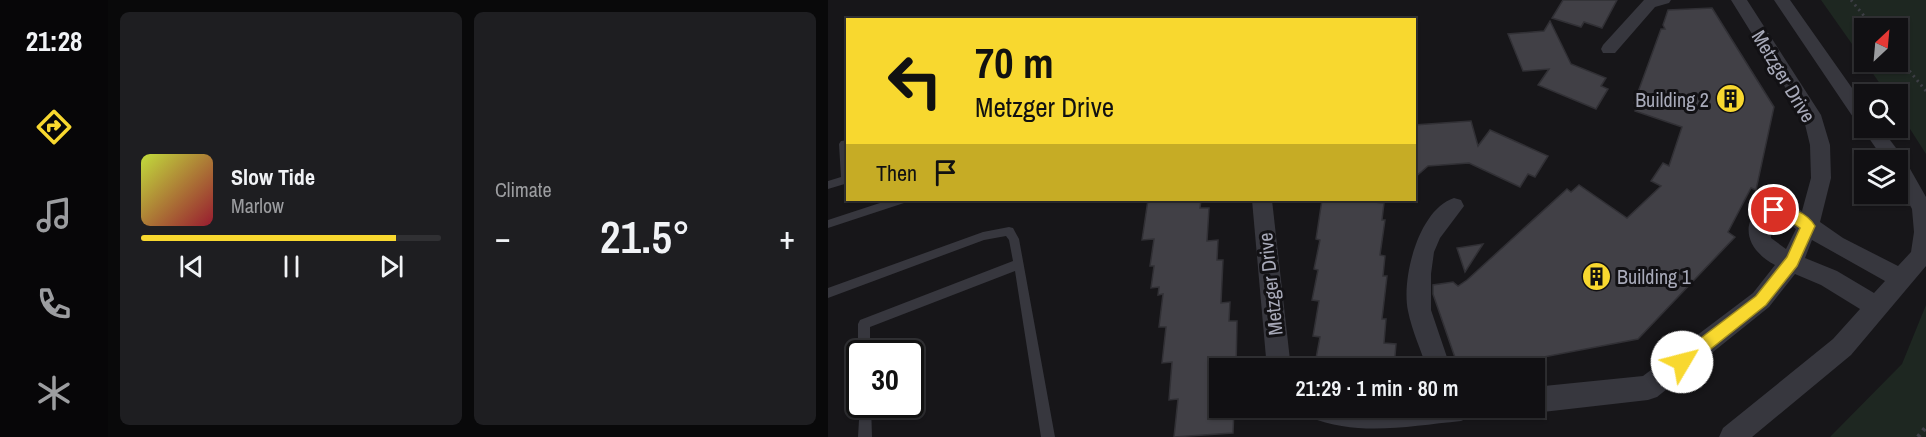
<!DOCTYPE html>
<html lang="en">
<head>
<meta charset="utf-8">
<style>
  :root { --surface:#111013; --page:#1e1e21; --text:#f1f3f6; --muted:#9c9da0; --line:#303033; --accent:#f8d82f }
  body { margin:0; font-family:"Archivo Narrow",sans-serif; background:var(--page); color:var(--text); height:100vh; display:flex; flex-direction:column; font-size:22px; white-space:nowrap }
  * { box-sizing:border-box; margin:0 }
  p { font-size:20px; color:var(--muted) }
  .icon { flex:none; width:33px; height:33px; fill:none; stroke:currentColor; stroke-width:2; stroke-linecap:round; stroke-linejoin:round }
  .map { position:relative; flex:1; overflow:hidden }
  .panel { display:flex; flex-direction:column; gap:12px; padding:12px; background:#09090a; width:720px }
  .panel>* { flex:none }
  .banner { position:absolute; left:18px; top:18px; width:570px; height:183px; border-radius:0px; box-shadow:0 2px 4px #0004,0 0 0 2px var(--line); background:#f8d82f; color:#111; overflow:hidden }
  .needle { width:39px; rotate:26deg }
  .tools { position:absolute; left:1026px; top:18px; display:grid; gap:12px }
  .tools a { display:grid; place-items:center; width:54px; height:54px; border-radius:0px; background:var(--surface); box-shadow:0 2px 4px #0004,0 0 0 2px var(--line); font-size:30px }
  .speed { position:absolute; left:18px; top:340px; display:flex; gap:12px; font-size:30px; font-weight:700; text-align:center }
  .speed>* { display:grid; place-content:center; width:78px; height:78px; border-radius:50%; background:var(--surface); box-shadow:0 2px 4px #0004,0 0 0 2px var(--line); line-height:1 }
  .speed .limit { border:3px solid #111; border-radius:9px; background:#fff; color:#111 }
  .pin { position:absolute; display:grid; place-items:center; width:51px; height:51px; color:#fff; margin:-26px; border:3px solid #fff; border-radius:50%; box-shadow:0 2px 6px #0007 }
  .me { position:absolute; width:66px; margin:-33px; rotate:53deg; stroke-linejoin:round; filter:drop-shadow(0 0 4px #0008) }
  .turn { display:flex; align-items:center; gap:21px; height:126px; padding:0 30px; font-size:27px }
  .turn .icon { width:78px; height:78px; stroke-width:2.5 }
  .turn b { display:block; font-size:42px; line-height:51px }
  .then { display:flex; align-items:center; height:57px; padding:0 30px; background:#0003; gap:12px; font-size:22px }
  .big { font-size:45px; font-weight:600; line-height:1.1 }
  .panel .card { flex:1; display:flex; flex-direction:column; justify-content:center; gap:9px; min-width:0; padding:0 21px; border-radius:9px; background:var(--page) }
  .song { display:flex; align-items:center; gap:18px }
  .cover { width:72px; height:72px; border-radius:9px; background:linear-gradient(135deg,hsl(70 70% 55%),hsl(350 70% 35%)) }
  .played { height:6px; border-radius:3px; background:linear-gradient(90deg,var(--accent) 85%,var(--line) 85%) }
  .keys { display:flex; justify-content:space-around; direction:ltr }
  .heat { display:flex; justify-content:space-between; align-items:center; font-size:33px; direction:ltr }
  .panel .tiles { flex:1; display:grid; gap:12px; grid-template-columns:repeat(2,1fr) }
  .trip { position:absolute; left:381px; top:358px; width:336px; height:60px; border-radius:0px; background:var(--surface); box-shadow:0 2px 4px #0004,0 0 0 2px var(--line); font-weight:600; line-height:60px; text-align:center }
  main { display:flex; flex:1; min-height:0 }
  .tab-bar { display:flex; flex-direction:column; width:108px; justify-content:space-around; align-items:center; background:#070608; color:var(--muted) }
  .tab-bar .icon { width:42px; height:42px }
  .tab-bar .active { color:var(--accent) }
  .tab-bar b { font-size:27px; color:var(--text) }
  .map>svg:first-child { display:block }
  .green { fill:#1e2721 }
  .building { fill:#414046; stroke:#313035; stroke-width:1.5 }
  .lines { fill:none; stroke-linecap:round; stroke-linejoin:round }
  .path-far1 { stroke:#3d3e45; stroke-width:3; stroke-dasharray:2 4; stroke-linecap:butt }
  .path { stroke:#3d3e45; stroke-width:4.5; stroke-dasharray:3 5; stroke-linecap:butt }
  .lane { fill:#37373e; fill-rule:evenodd }
  .street { fill:#37373e; fill-rule:evenodd }
  .route { fill:#f8d82f; stroke:#a18c1f; stroke-width:1.5 }
  .labels { text-anchor:middle; dominant-baseline:central; stroke-width:6; stroke-linejoin:round; paint-order:stroke }
  .street-label { font-size:20px; fill:#a8aab9; stroke:#121114 }
  .poi-label { font-size:20px; fill:#a8aab9; stroke:#121114; text-anchor:end }
</style>
</head>
<body>
<main>
<nav class="tab-bar">
<b>21:28</b>
<svg class="icon active" aria-label="directions" viewBox="0 0 24 24"><path d="M12 3l9 9-9 9-9-9zM9 14v-3h6M13 9l2 2-2 2"/></svg>
<svg class="icon" aria-label="music" viewBox="0 0 24 24"><path d="M9 18V5l10-2v13"/><circle cx="6" cy="18" r="3"/><circle cx="16" cy="16" r="3"/></svg>
<svg class="icon" aria-label="phone" viewBox="0 0 24 24"><path d="M5 4h4l2 5-3 2q2 4 5 5l2-3 5 2v4C11 20 4 13 5 4z"/></svg>
<svg class="icon" aria-label="climate" viewBox="0 0 24 24"><path d="M12 3v18M4 7l16 10M4 17L20 7"/></svg>
</nav>
<section class="panel">
<div class="tiles">
<div class="card">
<div class="song"><i class="cover"></i><div><b>Slow Tide</b><p>Marlow</p></div></div>
<div class="played"></div>
<div class="keys"><svg class="icon" aria-label="previous" viewBox="0 0 24 24"><path d="M18 5L8 12l10 7zM5 5v14"/></svg><svg class="icon" aria-label="pause" viewBox="0 0 24 24"><path d="M8 5v14M16 5v14"/></svg><svg class="icon" aria-label="next" viewBox="0 0 24 24"><path d="M6 5l10 7-10 7zM19 5v14"/></svg></div>
</div>
<div class="card"><p>Climate</p>
<div class="heat"><a>−</a><b class="big">21.5°</b><a>+</a></div>
</div>
</div>
</section>
<div class="map">
<svg width="1098" height="437" viewBox="0 0 1098 437">
  <rect width="100%" height="100%" fill="#171619"/>
  <g class="green">
    <polygon points="993,0 1098,0 1098,154 1070,110 1070,94 1059,94 1037,62 1070,62 1070,28 1036,28 1036,61"/>
    <polygon points="1098,305 1098,437 1002,437 1074,364"/>
  </g>
  <g class="building">
    <polygon points="735,0 789,0 774,28 756,22 753,27 724,18"/>
    <polygon points="884,8 946,107 928,190 923,188 900,232 907,237 810,339 653,369 631,369 605,294 605,285 625,282 630,286 639,280 739,189 743,192 751,185 799,218 833,186 823,181 835,163 841,166 854,127 807,111 809,104 806,103 833,29 837,29 835,25 840,10"/>
    <polygon points="722,21 743,64 778,78 773,86 780,89 768,109 710,85 721,69 695,71 680,34 716,31"/>
    <polygon points="643,121 650,146 662,130 720,156 707,177 700,174 692,187 641,163 600,166 586,178 586,125"/>
    <polygon points="320,200 373,200 372,208 381,208 379,241 390,240 389,260 395,260 393,303 402,302 401,321 409,321 408,369 392,369 392,408 406,408 405,433 346,437 350,399 341,400 344,362 334,363 338,327 331,327 335,294 330,295 331,287 323,288 326,266 322,266 326,239 314,240"/>
    <polygon points="494,200 548,200 547,202 556,203 554,220 557,220 552,255 557,256 555,276 559,276 554,319 558,319 556,343 568,344 566,368 535,365 534,369 486,369 492,337 485,336 491,301 484,300 490,270 486,269 492,240 488,239"/>
    <polygon points="655,244 637,272 629,248"/>
  </g>
  <g class="lines">
    <g class="path-far1">
      <polyline points="1023,0 1046,28"/>
      <polyline points="1070,57 1098,91"/>
    </g>
    <polyline class="path" points="1090,437 1098,427"/>
    <g class="lane">
      <polygon points="20,140 20,183 0,189 0,181 13,177 11,144 13,141"/>
      <polygon points="61,200 77,200 76,203 0,228 0,220"/>
      <polygon points="181,227 185,228 191,239 227,437 213,437 187,271 42,327 42,354 32,354 32,358 30,354 30,324 32,320 185,261 181,240 178,236 156,240 0,298 0,288 155,232"/>
      <polygon points="32,403 32,405 43,405 44,437 30,437"/>
    </g>
    <g class="street">
      <polygon points="816,0 843,0 841,3 827,7 787,53 775,53 773,49 775,45"/>
      <path d="M903,0H919L993,115L1002,145L1003,178L992,222L1015,238L1070,266L1083,252L1086,232L1084,209L1070,183V160H1056L1034,128L1036,125L1029,123L946,0H962L1036,105V128H1053L1077,160L1098,197V266L1023,355L924,437H891L895,428L1005,339L1032,309L993,285L967,274L941,307L829,397L820,400L706,413L697,409L706,408V387L815,376L925,293L947,265C893,236 932,183 974,211L983,178L982,145L975,116ZM949,219L956,220L968,229L958,249L943,238V226ZM984,240L1057,281L1046,293L1009,271L977,258Z"/>
      <path d="M626,198L633,200L636,206L612,238L606,252L603,274V310L623,369H599C593,350 584,331 580,311C573,278 591,209 626,198Z"/>
      <polygon points="424,200 444,200 463,369 439,369"/>
      <path d="M477,408H646L642,417L633,421C581,426 531,437 481,417Z"/>
    </g>
  </g>
  <path class="route" d="M946,204C961,207 979,212 987,226L969,266L938,305L860,367L854,370L848,367L846,362L848,357L928,296L959,257L972,228L957,218L941,214L939,210Z"/>
  <defs>
    <symbol id="building-disc" viewBox="-11 -11 22 22"><circle r="9.5" fill="#f8d82f" stroke="#121114"/><path d="M-4-6H4V6H1V3H-1V6H-4ZM-2.5-4.3h1.7v1.8h-1.7ZM.8-4.3h1.7v1.8H.8ZM-2.5-1h1.7V.8h-1.7ZM.8-1h1.7V.8H.8Z" fill="#111"/></symbol>
  </defs>
  <g fill-rule="evenodd">
    <use href="#building-disc" x="886" y="82" width="33" height="33"/>
    <use href="#building-disc" x="752" y="260" width="33" height="33"/>
  </g>
  <g class="labels">
    <g class="street-label">
      <text transform="translate(956 76) rotate(59)">Metzger Drive</text>
      <text transform="translate(442 284) rotate(-96)">Metzger Drive</text>
    </g>
    <g class="poi-label">
      <text x="881" y="99">Building 2</text>
      <text x="789" y="276" text-anchor="start">Building 1</text>
    </g>
  </g>
</svg>
<div class="tools">
<a><svg class="needle" viewBox="-14 -14 28 28"><path d="M0-13l5 13h-10z" fill="#e53935"/><path d="M0 13l5-13h-10z" fill="#9c9da0"/></svg></a>
<a><svg class="icon" aria-label="search" viewBox="0 0 24 24"><circle cx="10" cy="10" r="6"/><path d="M15 15l6 6"/></svg></a>
<a><svg class="icon" aria-label="layers" viewBox="0 0 24 24"><path d="M12 4l9 5-9 5-9-5zM3 14l9 5 9-5"/></svg></a>
</div>
<div class="speed"><div class="limit">30</div></div>
<div class="pin" style="left:946px;top:210px;background:#d93025"><svg class="icon" aria-label="arrive" viewBox="0 0 24 24"><path d="M6 21V4h12l-3 4 3 4H6"/></svg></div>
<svg class="me" style="left:854px;top:362px" viewBox="-20 -20 40 40"><circle r="19" fill="#fff"/><path d="M0-13L10 11 0 6-10 11z" fill="#f8d82f"/></svg>
<div class="trip">21:29 · 1 min · 80 m</div>
<div class="banner">
<div class="turn"><svg class="icon" aria-label="left" viewBox="0 0 24 24"><path d="M17 20v-9H6M10 6l-5 5 5 5"/></svg><div><b>70 m</b>Metzger Drive</div></div>
<div class="then">Then<svg class="icon" aria-label="arrive" viewBox="0 0 24 24"><path d="M6 21V4h12l-3 4 3 4H6"/></svg></div>
</div>
</div>
</main>
</body>
</html>
